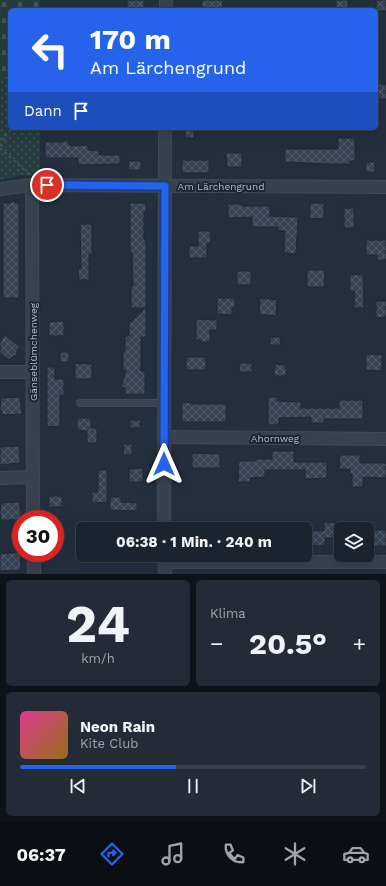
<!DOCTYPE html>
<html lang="de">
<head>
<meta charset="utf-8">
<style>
  :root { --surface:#1b232e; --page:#242b36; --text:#f1f3f6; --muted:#a0a4aa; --line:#39404a; --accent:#2563eb }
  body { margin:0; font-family:"Work Sans",sans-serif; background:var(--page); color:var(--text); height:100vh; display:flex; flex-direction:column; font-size:15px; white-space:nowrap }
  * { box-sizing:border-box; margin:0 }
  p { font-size:13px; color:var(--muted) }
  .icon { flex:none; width:22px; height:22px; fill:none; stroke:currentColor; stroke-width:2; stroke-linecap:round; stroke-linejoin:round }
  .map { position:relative; height:574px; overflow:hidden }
  .details { display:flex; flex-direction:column; gap:6px; padding:6px; background:#0f1319; flex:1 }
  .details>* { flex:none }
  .banner { position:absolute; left:8px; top:8px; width:370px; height:122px; border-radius:6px; box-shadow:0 4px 16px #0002,0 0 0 1px var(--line); background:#2563eb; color:#fff; overflow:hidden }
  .fabs { position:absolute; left:334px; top:522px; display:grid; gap:8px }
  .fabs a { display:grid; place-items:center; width:40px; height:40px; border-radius:6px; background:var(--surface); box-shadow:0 4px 16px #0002,0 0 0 1px var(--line); font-size:20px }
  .speed { position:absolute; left:12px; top:510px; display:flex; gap:8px; font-size:20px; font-weight:700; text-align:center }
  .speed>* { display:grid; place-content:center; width:52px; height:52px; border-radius:50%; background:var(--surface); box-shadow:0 4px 16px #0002,0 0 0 1px var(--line); line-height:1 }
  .speed .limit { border:6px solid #d22; background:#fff; color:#111 }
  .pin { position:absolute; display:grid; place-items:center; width:34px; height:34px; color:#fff; margin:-17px; border:2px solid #fff; border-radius:50%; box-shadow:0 1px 4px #0007 }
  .me { position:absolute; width:44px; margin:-22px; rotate:0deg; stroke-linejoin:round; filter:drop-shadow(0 0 3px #0008) }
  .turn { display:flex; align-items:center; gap:14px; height:84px; padding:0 16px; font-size:18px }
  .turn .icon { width:52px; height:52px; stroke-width:2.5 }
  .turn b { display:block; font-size:28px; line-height:34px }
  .then { display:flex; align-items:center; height:38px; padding:0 16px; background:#0003; gap:8px; font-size:15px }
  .big { font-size:30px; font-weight:700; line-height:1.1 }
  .details .widget { flex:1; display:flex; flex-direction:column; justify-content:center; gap:6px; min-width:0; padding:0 14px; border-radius:6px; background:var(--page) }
  .details .dial { align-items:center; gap:0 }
  .dial b { font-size:52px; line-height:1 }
  .song { display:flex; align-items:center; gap:12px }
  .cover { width:48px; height:48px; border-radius:6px; background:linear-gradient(135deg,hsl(330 70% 55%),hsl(40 70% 35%)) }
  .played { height:4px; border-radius:2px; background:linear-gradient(90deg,var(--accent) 45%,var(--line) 45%) }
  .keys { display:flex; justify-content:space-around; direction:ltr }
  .heat { display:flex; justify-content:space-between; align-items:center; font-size:22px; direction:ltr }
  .details .tiles { flex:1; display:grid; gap:6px; grid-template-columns:1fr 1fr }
  .widget:last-child { grid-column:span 2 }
  .trip { position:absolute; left:76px; top:522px; width:236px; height:40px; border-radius:6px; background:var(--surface); box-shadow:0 4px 16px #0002,0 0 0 1px var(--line); font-weight:700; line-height:40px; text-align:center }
  .menu { display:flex; height:64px; justify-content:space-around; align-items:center; background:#0b0e12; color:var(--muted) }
  .menu .icon { width:28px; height:28px }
  .menu .active { color:var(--accent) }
  .menu b { font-size:18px; color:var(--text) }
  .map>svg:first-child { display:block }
  .cemetery { fill:url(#cemetery-stones) }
  .park { fill:url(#park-dots) }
  .building { fill:url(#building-cross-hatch); stroke:#1f2835 }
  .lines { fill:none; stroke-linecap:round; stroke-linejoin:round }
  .service-casing { stroke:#414a57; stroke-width:8 }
  .minor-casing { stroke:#414a57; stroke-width:14 }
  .path { stroke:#3f5557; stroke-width:2; stroke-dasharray:3 3; stroke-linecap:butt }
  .service { stroke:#38414e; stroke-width:6 }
  .minor { stroke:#38414e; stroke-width:12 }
  .route-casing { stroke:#184099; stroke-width:10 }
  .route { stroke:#2563eb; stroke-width:7 }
  .labels { text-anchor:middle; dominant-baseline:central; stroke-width:4; stroke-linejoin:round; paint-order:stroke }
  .street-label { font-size:10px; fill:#b4bcc9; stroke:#1d2633 }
</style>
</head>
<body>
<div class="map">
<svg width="386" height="574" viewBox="0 0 386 574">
  <defs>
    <pattern id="cemetery-stones" width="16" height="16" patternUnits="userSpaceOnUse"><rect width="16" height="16" fill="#263c3f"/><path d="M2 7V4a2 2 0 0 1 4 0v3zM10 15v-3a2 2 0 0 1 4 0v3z" fill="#435659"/></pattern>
    <pattern id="park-dots" width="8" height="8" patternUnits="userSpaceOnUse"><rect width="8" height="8" fill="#263c3f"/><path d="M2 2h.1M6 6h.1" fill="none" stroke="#435659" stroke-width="1.8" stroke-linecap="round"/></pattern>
    <pattern id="building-cross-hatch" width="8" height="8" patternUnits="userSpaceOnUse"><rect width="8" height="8" fill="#364354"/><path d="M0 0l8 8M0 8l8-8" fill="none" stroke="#515c6b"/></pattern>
  </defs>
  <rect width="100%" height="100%" fill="#242f3e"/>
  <polygon class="cemetery" points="0,0 40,0 40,10 10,10 10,75 0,75"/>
  <polygon class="park" points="0,75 10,75 10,128 40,128 40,177 22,175 0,180"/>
  <g class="building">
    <polygon points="127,0 144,0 144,10 127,9"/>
    <polygon points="202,0 223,0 222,10 202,10"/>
    <rect x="336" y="0" width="12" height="10"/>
    <rect x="376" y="0" width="10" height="11"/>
    <rect x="376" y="84" width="10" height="15"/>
    <rect x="185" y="128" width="9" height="10"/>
    <polygon points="338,138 355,138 355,161 350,161 350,164 327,164 285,162 285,149 338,149"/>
    <polygon points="66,140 71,146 88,145 88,150 99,151 99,155 120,155 120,164 78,165 78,158 45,158 45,142 64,142"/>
    <polygon points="226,153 242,153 242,167 227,167"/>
    <rect x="182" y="160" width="27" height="13"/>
    <polygon points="129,161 141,161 141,170 128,170"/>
    <rect x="366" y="162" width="9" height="10"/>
    <polygon points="13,201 15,203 19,203 19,298 3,298 3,203 10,203"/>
    <polygon points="130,203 146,203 146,212 144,212 144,240 146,240 146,337 141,337 141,371 145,371 145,394 125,394 125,388 121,387 126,370 123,370 123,351 125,351 125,336 129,336 129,324 145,308 131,308 131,286 133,286 132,252 130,252"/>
    <polygon points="310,203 324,203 324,218 310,219"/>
    <polygon points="228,204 242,204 242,206 270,206 270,216 298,217 296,254 284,253 285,231 278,231 278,227 252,227 252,217 228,218"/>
    <rect x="344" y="208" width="10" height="20"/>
    <polygon points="80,224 92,224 92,254 89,254 89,280 79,280 78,269 81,269"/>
    <polygon points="198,231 210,231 211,243 207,243 207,258 189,258 189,246 198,246"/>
    <polygon points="366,240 386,240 386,260 377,260 377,255 366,255"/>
    <polygon points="307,270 325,270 324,287 307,287"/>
    <rect x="237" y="271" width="14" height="14"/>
    <polygon points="363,274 364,308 354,308 355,291 350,291 350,275"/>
    <polygon points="217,298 235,298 235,307 232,308 232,315 217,314"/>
    <polygon points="260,298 277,300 276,316 259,314"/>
    <polygon points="376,301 386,301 386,317 376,318"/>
    <polygon points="196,319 217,320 217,330 210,330 210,342 201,342 201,340 196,340"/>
    <polygon points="64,321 64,336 49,336 49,322"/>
    <polygon points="5,335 20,347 16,352 17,356 13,356 9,360 0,353 0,342"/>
    <polygon points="270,337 281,337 280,345 270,345"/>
    <rect x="60" y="352" width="9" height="10"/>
    <polygon points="366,354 382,355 382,371 366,370"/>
    <rect x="186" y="357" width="20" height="13"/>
    <polygon points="75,363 92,364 92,379 75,379"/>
    <polygon points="240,363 252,363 252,372 239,372"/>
    <polygon points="275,364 286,365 286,376 274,376"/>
    <polygon points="47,367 55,367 55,379 64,379 64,395 60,395 60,426 47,427"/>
    <polygon points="20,397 22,414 2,415 2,411 0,409 1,398"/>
    <polygon points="268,397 278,397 278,401 301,402 301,408 339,408 339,400 363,400 363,419 324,419 324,423 311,423 311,417 279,418 279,425 268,425"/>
    <polygon points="182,402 192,403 192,404 226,404 226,422 182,422"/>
    <polygon points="77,418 91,418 91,428 97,428 97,443 87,443 87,431 77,430"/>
    <polygon points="130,420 141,420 140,428 130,428"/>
    <polygon points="123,444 132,444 132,454 124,455"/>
    <polygon points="19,446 20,463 0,465 0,447"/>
    <polygon points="272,451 294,451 294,462 327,462 327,478 305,479 305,470 265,470 265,477 250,478 250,482 238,482 239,461 255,461 256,459 272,459"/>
    <polygon points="192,453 220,454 220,468 192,468"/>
    <polygon points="340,455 360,455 360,463 386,463 386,478 363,477 363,487 352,487 352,474 350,473 350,469 339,469"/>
    <polygon points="143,468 143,482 129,482 129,469"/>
    <polygon points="98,470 107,470 107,503 92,502 92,492 98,492"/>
    <rect x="49" y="496" width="13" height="11"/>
    <polygon points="110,497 121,497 121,502 137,503 137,511 110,510"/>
    <polygon points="20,502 20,510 23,512 20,515 21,520 1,520 0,514 1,503"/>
    <polygon points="324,522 341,523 341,538 325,538 325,545 306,546 306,531 324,531"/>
    <rect x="373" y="530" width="13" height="16"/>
    <polygon points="20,552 21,570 0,571 0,554"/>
  </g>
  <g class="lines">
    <defs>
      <polyline id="service" points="80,403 164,403"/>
      <g id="minor">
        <polyline points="166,10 166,0"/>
        <polyline points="32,185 33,519"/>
        <polyline points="0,189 32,185 386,187"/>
        <polyline points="0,372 33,372"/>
        <polyline points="164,437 386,439"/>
        <polyline points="0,478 33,477"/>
        <polyline points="164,529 165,128"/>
        <polyline points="34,553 34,574"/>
        <polyline points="164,555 165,574"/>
        <polyline points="165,562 386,562"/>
      </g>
    </defs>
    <use href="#service" class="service-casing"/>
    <use href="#minor" class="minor-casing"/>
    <g class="path">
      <polyline points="0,140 8,133 12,128"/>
      <polyline points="0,146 7,136"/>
      <polyline points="0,148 29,174"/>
    </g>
    <use href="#service" class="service"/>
    <use href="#minor" class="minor"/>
  </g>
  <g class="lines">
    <defs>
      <polyline id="route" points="47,185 165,186 164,464"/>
    </defs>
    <use href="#route" class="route-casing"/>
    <use href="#route" class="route"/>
  </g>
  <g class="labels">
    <g class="street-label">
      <text x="221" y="186">Am Lärchengrund</text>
      <text transform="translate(33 352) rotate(-90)">Gänseblümchenweg</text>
      <text x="275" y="438">Ahornweg</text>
    </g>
  </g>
</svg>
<div class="fabs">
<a><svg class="icon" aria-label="layers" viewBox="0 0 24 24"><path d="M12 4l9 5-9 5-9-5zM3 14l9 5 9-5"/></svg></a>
</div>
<div class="speed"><div class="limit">30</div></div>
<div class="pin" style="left:47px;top:185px;background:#d93025"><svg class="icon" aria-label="arrive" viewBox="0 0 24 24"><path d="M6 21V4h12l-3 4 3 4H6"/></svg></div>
<svg class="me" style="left:164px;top:464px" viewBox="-20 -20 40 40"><path d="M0-17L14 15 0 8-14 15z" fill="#2563eb" stroke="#fff" stroke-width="4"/></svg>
<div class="trip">06:38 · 1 Min. · 240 m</div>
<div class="banner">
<div class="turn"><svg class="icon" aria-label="left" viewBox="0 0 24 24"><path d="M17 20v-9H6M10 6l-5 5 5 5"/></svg><div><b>170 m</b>Am Lärchengrund</div></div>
<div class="then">Dann<svg class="icon" aria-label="arrive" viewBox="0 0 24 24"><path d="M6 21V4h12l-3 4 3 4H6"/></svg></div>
</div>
</div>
<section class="details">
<div class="tiles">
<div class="widget dial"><b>24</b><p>km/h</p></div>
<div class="widget"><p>Klima</p>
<div class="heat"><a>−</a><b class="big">20.5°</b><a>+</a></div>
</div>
<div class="widget">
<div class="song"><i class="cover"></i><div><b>Neon Rain</b><p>Kite Club</p></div></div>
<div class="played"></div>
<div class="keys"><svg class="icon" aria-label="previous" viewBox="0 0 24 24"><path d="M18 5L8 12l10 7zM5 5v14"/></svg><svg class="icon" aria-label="pause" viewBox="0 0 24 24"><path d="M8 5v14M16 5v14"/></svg><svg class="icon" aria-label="next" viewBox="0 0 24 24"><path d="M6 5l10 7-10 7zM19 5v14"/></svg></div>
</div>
</div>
</section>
<nav class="menu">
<b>06:37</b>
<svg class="icon active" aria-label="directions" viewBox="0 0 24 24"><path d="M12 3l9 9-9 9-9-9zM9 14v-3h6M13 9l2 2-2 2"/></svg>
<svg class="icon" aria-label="music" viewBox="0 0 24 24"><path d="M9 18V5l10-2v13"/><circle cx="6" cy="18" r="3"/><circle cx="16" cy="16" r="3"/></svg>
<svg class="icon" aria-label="phone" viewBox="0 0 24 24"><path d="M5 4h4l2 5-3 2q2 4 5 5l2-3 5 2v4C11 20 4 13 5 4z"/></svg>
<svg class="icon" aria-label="climate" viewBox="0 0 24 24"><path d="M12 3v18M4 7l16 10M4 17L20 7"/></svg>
<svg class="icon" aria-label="car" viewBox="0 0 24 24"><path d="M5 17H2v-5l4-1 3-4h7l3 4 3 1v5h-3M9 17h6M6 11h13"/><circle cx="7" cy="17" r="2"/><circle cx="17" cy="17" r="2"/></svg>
</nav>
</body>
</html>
